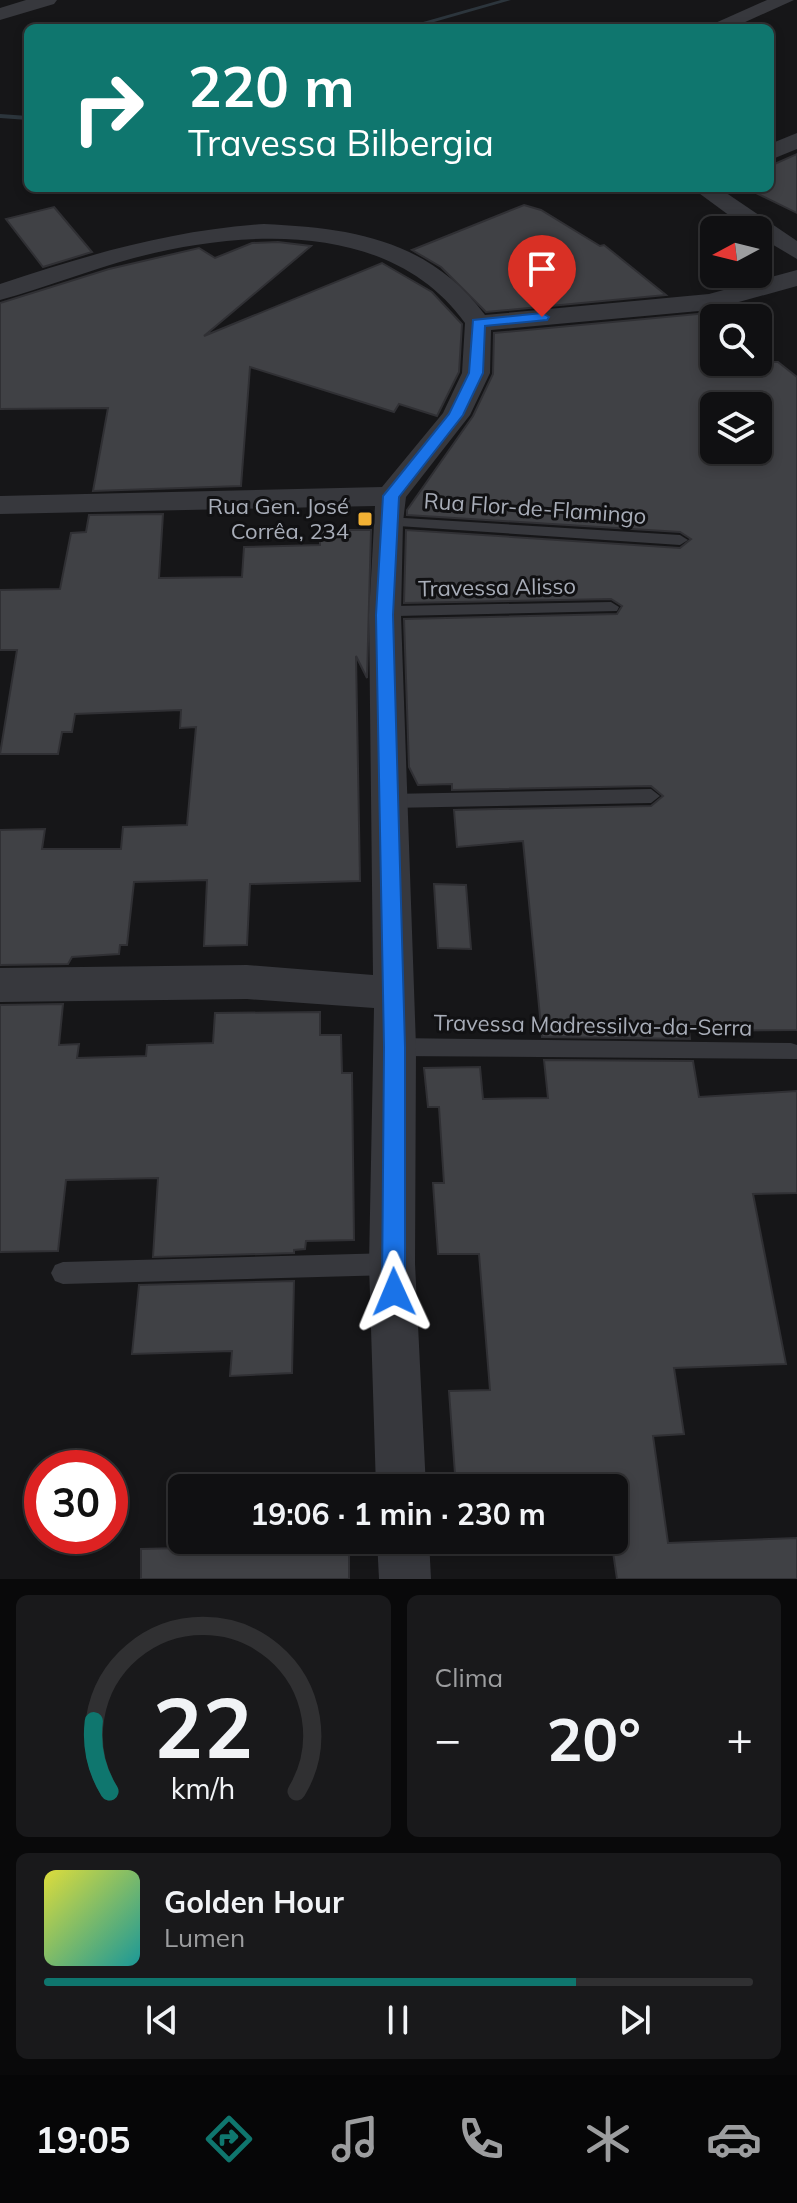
<!DOCTYPE html>
<html lang="pt">
<head>
<meta charset="utf-8">
<style>
  :root { --surface:#101012; --page:#19191b; --text:#f1f3f6; --muted:#9c9d9f; --line:#303032; --accent:#0f766e }
  body { margin:0; font-family:Mulish,sans-serif; background:var(--page); color:var(--text); height:100vh; display:flex; flex-direction:column; font-size:30px; white-space:nowrap }
  * { box-sizing:border-box; margin:0 }
  p { font-size:26px; color:var(--muted) }
  .icon { flex:none; width:44px; height:44px; fill:none; stroke:currentColor; stroke-width:2; stroke-linecap:round; stroke-linejoin:round }
  .map { position:relative; height:1579px; overflow:hidden }
  .side { display:flex; flex-direction:column; gap:16px; padding:16px; background:#09090a; flex:1 }
  .side>* { flex:none }
  .guide { position:absolute; left:24px; top:24px; width:750px; height:168px; border-radius:12px; box-shadow:0 4px 12px #0003,0 0 0 2px var(--line); background:#0f766e; color:#fff; overflow:hidden }
  .needle { width:52px; rotate:263deg }
  .buttons { position:absolute; left:700px; top:216px; display:grid; gap:16px }
  .buttons a { display:grid; place-items:center; width:72px; height:72px; border-radius:12px; background:var(--surface); box-shadow:0 4px 12px #0003,0 0 0 2px var(--line); font-size:40px }
  .speed { position:absolute; left:24px; top:1450px; display:flex; gap:16px; font-size:40px; font-weight:700; text-align:center }
  .speed>* { display:grid; place-content:center; width:104px; height:104px; border-radius:50%; background:var(--surface); box-shadow:0 4px 12px #0003,0 0 0 2px var(--line); line-height:1 }
  .speed .limit { border:12px solid #d22; background:#fff; color:#111 }
  .pin { position:absolute; display:grid; place-items:center; width:68px; height:68px; color:#fff; margin:-82px -34px; border-radius:50% 50% 50% 0; rotate:-45deg; box-shadow:0 0 8px #0007 }
  .pin .icon { rotate:45deg }
  .me { position:absolute; width:88px; margin:-44px; rotate:359deg; stroke-linejoin:round; filter:drop-shadow(0 0 6px #0008) }
  .turn { display:flex; align-items:center; gap:28px; height:168px; padding:0 32px; font-size:36px }
  .turn .icon { width:104px; height:104px; stroke-width:2.5 }
  .turn b { display:block; font-size:56px; line-height:68px }
  .big { font-size:60px; font-weight:700; line-height:1.1 }
  .side .tile { flex:1; display:flex; flex-direction:column; justify-content:center; gap:12px; min-width:0; padding:0 28px; border-radius:12px; background:var(--page) }
  .side .dial { align-items:center; gap:0 }
  .dial svg { height:208px; overflow:visible; fill:none; stroke:var(--line); stroke-width:7; stroke-linecap:round; text-anchor:middle }
  .dial text { fill:var(--text); stroke:none }
  .song { display:flex; align-items:center; gap:24px }
  .cover { width:96px; height:96px; border-radius:12px; background:linear-gradient(135deg,hsl(60 70% 55%),hsl(180 70% 35%)) }
  .played { height:8px; border-radius:4px; background:linear-gradient(90deg,var(--accent) 75%,var(--line) 75%) }
  .keys { display:flex; justify-content:space-around; direction:ltr }
  .heat { display:flex; justify-content:space-between; align-items:center; font-size:44px; direction:ltr }
  .side .tiles { flex:1; display:grid; gap:16px; grid-template-columns:1fr 1fr }
  .tile:last-child { grid-column:span 2 }
  .trip { position:absolute; left:168px; top:1474px; width:460px; height:80px; border-radius:12px; background:var(--surface); box-shadow:0 4px 12px #0003,0 0 0 2px var(--line); font-weight:700; line-height:80px; text-align:center }
  .tab-bar { display:flex; height:128px; justify-content:space-around; align-items:center; background:#060607; color:var(--muted) }
  .tab-bar .icon { width:56px; height:56px }
  .tab-bar .on { color:var(--accent) }
  .tab-bar b { font-size:36px; color:var(--text) }
  .map>svg:first-child { display:block }
  .lines { fill:none; stroke-linecap:round; stroke-linejoin:round }
  .stream { fill:#2c353c; fill-rule:evenodd }
  .building { fill:#404145; stroke:#303034; stroke-width:2; fill-rule:evenodd }
  .service { fill:#37383d; fill-rule:evenodd }
  .minor { fill:#37383d; fill-rule:evenodd }
  .route { fill:#1a73e8; stroke:#114b97; stroke-width:2 }
  .poi-dot { fill:#f2b134; stroke:#111113; stroke-width:3 }
  .labels { text-anchor:middle; dominant-baseline:central; stroke-width:6; stroke-linejoin:round; paint-order:stroke }
  .poi-label { font-size:22px; fill:#a8adb8; stroke:#111113; text-anchor:end }
  .street-label { font-size:22px; fill:#a8adb8; stroke:#111113 }
</style>
</head>
<body>
<div class="map">
<svg width="797" height="1579" viewBox="0 0 797 1579">
  <rect width="100%" height="100%" fill="#161618"/>
  <g class="lines">
    <g class="stream">
      <polygon points="501,0 511,0 413,28 402,28"/>
      <polygon points="0,114 28,116 28,120 0,118"/>
    </g>
  </g>
  <g class="building">
    <polygon points="797,154 797,213 746,188 770,188 770,166"/>
    <polygon points="524,205 541,210 600,246 604,245 666,295 486,312 441,267 412,250"/>
    <polygon points="54,207 92,252 43,267 6,219"/>
    <polygon points="278,242 311,246 204,336 382,263 432,292 462,324 459,372 437,416 399,404 394,412 250,367 241,486 93,491 108,408 0,409 0,303 109,269 199,248 215,258 252,243"/>
    <path d="M708,313L714,327V362H778L797,377V1030L689,1031L690,1039L542,1037L523,841L457,847L454,810L651,806L663,796L651,786L452,790V784L418,785L409,767L404,619L617,614L622,606L611,599L404,603L406,530L680,548L691,539L680,532L407,515V510L473,416L493,374L494,333ZM714,406H758V450H714Z"/>
    <polygon points="163,514 159,578 242,577 244,547 320,545 320,530 371,530 367,678 356,656 360,881 250,884 247,945 204,946 207,880 134,882 127,945 120,945 119,954 72,957 68,964 0,965 0,830 45,829 42,849 121,849 123,827 187,825 196,727 180,728 181,710 75,714 72,732 62,732 58,754 0,754 17,650 0,650 0,590 60,589 71,533 86,532 89,515"/>
    <polygon points="434,884 466,885 471,949 438,948"/>
    <polygon points="63,1004 59,1045 79,1044 77,1058 146,1056 147,1045 213,1043 215,1013 320,1012 320,1035 341,1035 342,1073 352,1073 354,1240 306,1241 305,1249 294,1250 294,1253 153,1257 158,1178 66,1180 58,1251 0,1252 0,1005"/>
    <polygon points="544,1060 693,1061 699,1097 797,1091 797,1193 753,1194 786,1364 674,1368 684,1434 653,1436 668,1543 797,1538 797,1579 617,1579 612,1545 461,1551 460,1540 614,1540 614,1488 456,1488 449,1391 490,1390 479,1254 438,1254 433,1183 444,1183 439,1107 428,1107 424,1068 480,1067 483,1099 548,1098"/>
    <polygon points="294,1281 292,1373 230,1376 232,1351 132,1354 139,1285"/>
    <polygon points="349,1544 349,1579 141,1579 141,1549"/>
  </g>
  <g class="lines">
    <g class="service">
      <polygon points="388,517 680,535 688,540 680,545 383,525 383,519"/>
      <polygon points="611,602 619,607 617,611 396,616 385,620 377,615 394,606"/>
      <polygon points="651,789 660,796 651,803 388,808 379,801 388,794"/>
      <polygon points="395,1038 791,1043 797,1045 797,1059 395,1056 388,1053 385,1047 388,1041"/>
      <polygon points="392,1253 400,1256 404,1264 400,1272 392,1275 63,1284 55,1281 51,1273 55,1265 63,1262"/>
    </g>
    <g class="minor">
      <polygon points="26,0 57,0 54,4 0,20 0,8"/>
      <polygon points="767,0 794,0 732,28 704,28"/>
      <polygon points="797,133 797,149 770,160 770,144"/>
      <polygon points="692,188 719,188 797,241 797,259 758,236 758,230 749,230"/>
      <path d="M264,224C353,228 429,240 485,315L709,294L797,270V286L710,310L491,330L490,373L470,415L406,497L403,522L401,615L416,1047L415,1264L426,1488H376L369,1264L374,1008L247,999L0,1002V968L247,965L373,975L369,615L375,506L0,514V496L382,487L443,413L462,373L465,323C391,220 244,229 134,258C89,270 45,288 0,300V284C87,255 172,230 264,224Z"/>
      <polygon points="377,1540 429,1540 431,1579 379,1579"/>
    </g>
  </g>
  <polygon class="route" points="542,313 549,317 547,320 485,326 483,373 463,415 399,497 393,615 405,1047 405,1292 402,1300 394,1303 385,1300 382,1292 384,1047 376,615 383,496 449,414 469,373 473,320"/>
  <rect class="poi-dot" x="357" y="511" width="16" height="16" rx="4"/>
  <g class="labels">
    <g class="poi-label">
      <text x="349" y="506">Rua Gen. José<tspan x="349" dy="25">Corrêa, 234</tspan></text>
    </g>
    <g class="street-label">
      <text transform="translate(535 508) rotate(4)">Rua Flor-de-Flamingo</text>
      <text transform="translate(497 587) rotate(-1)">Travessa Alisso</text>
      <text transform="translate(593 1025) rotate(1)">Travessa Madressilva-da-Serra</text>
    </g>
  </g>
</svg>
<div class="buttons">
<a><svg class="needle" viewBox="-14 -14 28 28"><path d="M0-13l5 13h-10z" fill="#e53935"/><path d="M0 13l5-13h-10z" fill="#9c9d9f"/></svg></a>
<a><svg class="icon" aria-label="search" viewBox="0 0 24 24"><circle cx="10" cy="10" r="6"/><path d="M15 15l6 6"/></svg></a>
<a><svg class="icon" aria-label="layers" viewBox="0 0 24 24"><path d="M12 4l9 5-9 5-9-5zM3 14l9 5 9-5"/></svg></a>
</div>
<div class="speed"><div class="limit">30</div></div>
<div class="pin" style="left:542px;top:317px;background:#d93025"><svg class="icon" aria-label="arrive" viewBox="0 0 24 24"><path d="M6 21V4h12l-3 4 3 4H6"/></svg></div>
<svg class="me" style="left:394px;top:1292px" viewBox="-20 -20 40 40"><path d="M0-17L14 15 0 8-14 15z" fill="#1a73e8" stroke="#fff" stroke-width="4"/></svg>
<div class="trip">19:06 · 1 min · 230 m</div>
<div class="guide">
<div class="turn"><svg class="icon" aria-label="right" viewBox="0 0 24 24"><path d="M7 20v-9h11M14 6l5 5-5 5"/></svg><div><b>220 m</b>Travessa Bilbergia</div></div>
</div>
</div>
<section class="side">
<div class="tiles">
<div class="tile dial"><svg viewBox="0 0 100 80">
<path d="M14 69A42 42 0 1 1 86 69"/>
<path d="M14 69A42 42 0 0 1 8 42" stroke="#0f766e"/>
<text x="50" y="56" font-size="32" font-weight="700">22</text>
<text x="50" y="72" font-size="11">km/h</text>
</svg></div>
<div class="tile"><p>Clima</p>
<div class="heat"><a>−</a><b class="big">20°</b><a>+</a></div>
</div>
<div class="tile">
<div class="song"><i class="cover"></i><div><b>Golden Hour</b><p>Lumen</p></div></div>
<div class="played"></div>
<div class="keys"><svg class="icon" aria-label="previous" viewBox="0 0 24 24"><path d="M18 5L8 12l10 7zM5 5v14"/></svg><svg class="icon" aria-label="pause" viewBox="0 0 24 24"><path d="M8 5v14M16 5v14"/></svg><svg class="icon" aria-label="next" viewBox="0 0 24 24"><path d="M6 5l10 7-10 7zM19 5v14"/></svg></div>
</div>
</div>
</section>
<nav class="tab-bar">
<b>19:05</b>
<svg class="icon on" aria-label="directions" viewBox="0 0 24 24"><path d="M12 3l9 9-9 9-9-9zM9 14v-3h6M13 9l2 2-2 2"/></svg>
<svg class="icon" aria-label="music" viewBox="0 0 24 24"><path d="M9 18V5l10-2v13"/><circle cx="6" cy="18" r="3"/><circle cx="16" cy="16" r="3"/></svg>
<svg class="icon" aria-label="phone" viewBox="0 0 24 24"><path d="M5 4h4l2 5-3 2q2 4 5 5l2-3 5 2v4C11 20 4 13 5 4z"/></svg>
<svg class="icon" aria-label="climate" viewBox="0 0 24 24"><path d="M12 3v18M4 7l16 10M4 17L20 7"/></svg>
<svg class="icon" aria-label="car" viewBox="0 0 24 24"><path d="M5 17H2v-5l4-1 3-4h7l3 4 3 1v5h-3M9 17h6M6 11h13"/><circle cx="7" cy="17" r="2"/><circle cx="17" cy="17" r="2"/></svg>
</nav>
</body>
</html>
